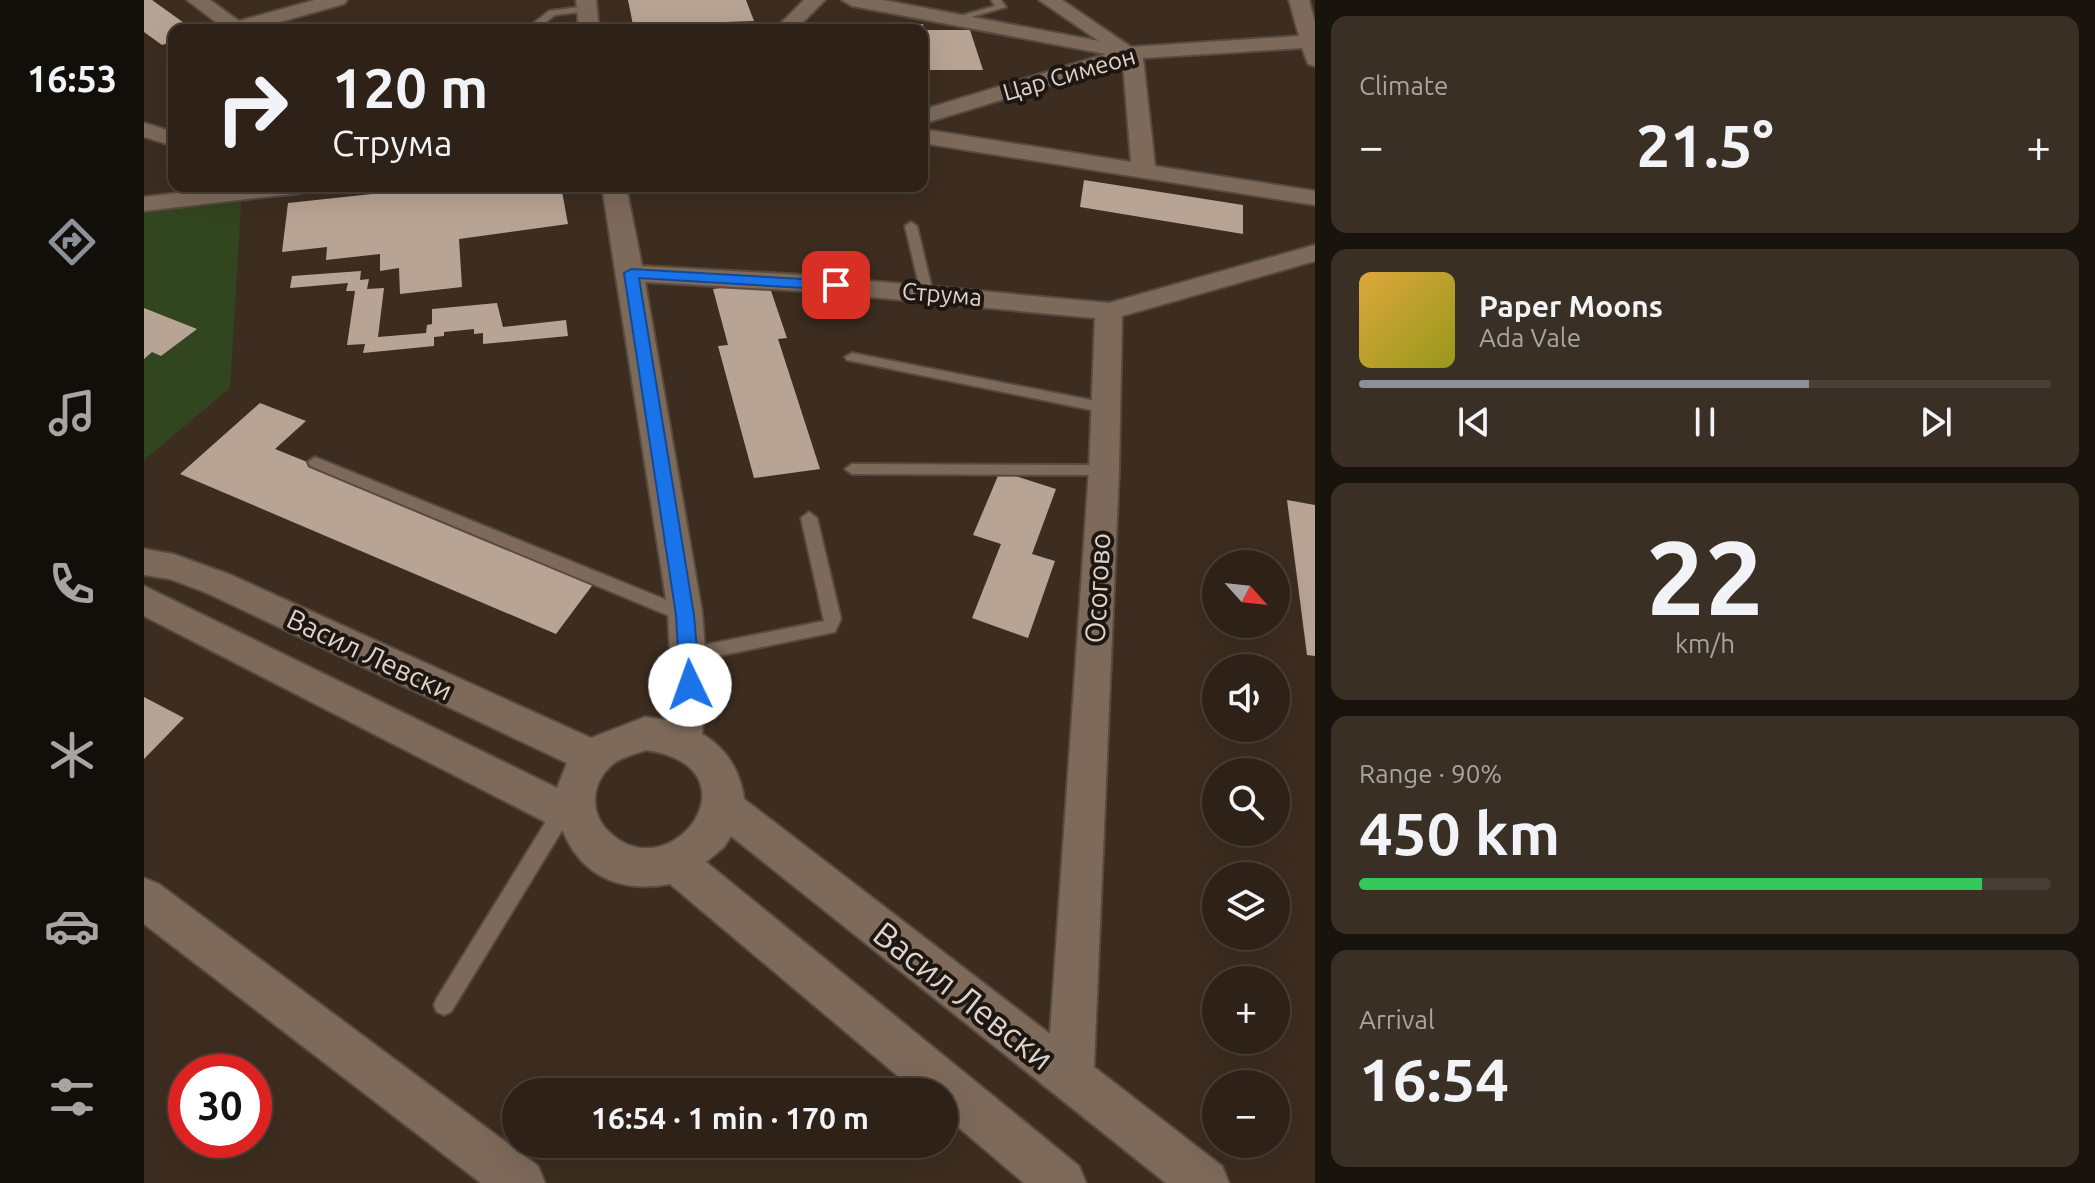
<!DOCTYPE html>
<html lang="en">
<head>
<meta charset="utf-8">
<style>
  :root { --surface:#2e2218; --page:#3a2f25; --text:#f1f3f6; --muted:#a7a4a2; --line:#493f37; --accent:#8c9099 }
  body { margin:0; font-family:Ubuntu,sans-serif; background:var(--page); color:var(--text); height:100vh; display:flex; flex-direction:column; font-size:30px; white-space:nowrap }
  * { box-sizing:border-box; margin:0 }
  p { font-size:26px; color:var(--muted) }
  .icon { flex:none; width:44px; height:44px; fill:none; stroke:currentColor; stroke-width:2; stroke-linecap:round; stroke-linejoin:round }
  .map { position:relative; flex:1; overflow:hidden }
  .sheet { display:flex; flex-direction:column; gap:16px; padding:16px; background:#19130d; width:780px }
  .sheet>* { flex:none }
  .banner { position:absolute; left:24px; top:24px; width:760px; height:168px; border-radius:16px; box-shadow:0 8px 32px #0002,0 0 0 2px var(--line); background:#2e2218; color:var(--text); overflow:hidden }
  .needle { width:52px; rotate:117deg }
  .fabs { position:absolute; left:1058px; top:550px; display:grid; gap:16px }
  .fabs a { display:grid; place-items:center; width:88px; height:88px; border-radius:50%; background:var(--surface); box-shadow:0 8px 32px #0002,0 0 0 2px var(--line); font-size:40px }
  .speed { position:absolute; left:24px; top:1054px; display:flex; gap:16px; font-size:40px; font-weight:700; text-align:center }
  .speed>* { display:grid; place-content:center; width:104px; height:104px; border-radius:50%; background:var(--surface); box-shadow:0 8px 32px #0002,0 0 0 2px var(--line); line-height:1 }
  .speed .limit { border:12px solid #d22; background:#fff; color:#111 }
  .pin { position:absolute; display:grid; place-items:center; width:68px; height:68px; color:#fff; margin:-34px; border-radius:16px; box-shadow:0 4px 12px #0006 }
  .me { position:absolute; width:88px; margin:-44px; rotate:357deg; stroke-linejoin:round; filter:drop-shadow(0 0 6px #0008) }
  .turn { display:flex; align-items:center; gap:28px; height:168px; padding:0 32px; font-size:36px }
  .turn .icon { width:104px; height:104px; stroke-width:2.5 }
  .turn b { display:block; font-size:56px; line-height:68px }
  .big { font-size:60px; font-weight:700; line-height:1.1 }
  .sheet .tile { flex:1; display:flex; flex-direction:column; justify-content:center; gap:12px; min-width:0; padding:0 28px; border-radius:16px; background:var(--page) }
  .sheet .dial { align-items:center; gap:0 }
  .dial b { font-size:104px; line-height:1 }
  .song { display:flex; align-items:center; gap:24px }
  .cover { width:96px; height:96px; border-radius:12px; background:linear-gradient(135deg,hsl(40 70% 55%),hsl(60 70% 35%)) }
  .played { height:8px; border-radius:4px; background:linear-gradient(90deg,var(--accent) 65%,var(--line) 65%) }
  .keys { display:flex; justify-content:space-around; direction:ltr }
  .heat { display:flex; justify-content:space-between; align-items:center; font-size:44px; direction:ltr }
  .charge { height:12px; border-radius:6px; background:linear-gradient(90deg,#34c759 90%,var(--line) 0) }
  .trip { position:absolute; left:358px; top:1078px; width:456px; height:80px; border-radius:40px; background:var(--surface); box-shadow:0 8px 32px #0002,0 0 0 2px var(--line); font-weight:700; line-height:80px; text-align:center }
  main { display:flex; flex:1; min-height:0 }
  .menu { display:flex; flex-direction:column; width:144px; justify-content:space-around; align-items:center; background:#120e0a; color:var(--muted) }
  .menu .icon { width:56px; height:56px }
  .menu .active { color:var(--accent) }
  .menu b { font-size:36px; color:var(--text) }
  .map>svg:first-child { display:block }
  .green { fill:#31451e }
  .building { fill:#b8a494 }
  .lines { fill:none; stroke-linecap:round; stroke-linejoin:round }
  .lane-casing { stroke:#584a3e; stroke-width:4 }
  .street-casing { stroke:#584a3e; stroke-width:4 }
  .lane { fill:#7d6a5b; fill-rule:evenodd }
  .street { fill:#7d6a5b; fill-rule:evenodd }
  .route { fill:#1a73e8; stroke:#114b97; stroke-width:2 }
  .labels { text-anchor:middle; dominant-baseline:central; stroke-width:8; stroke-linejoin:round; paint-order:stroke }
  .far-street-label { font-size:24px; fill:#ddd3ca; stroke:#1e1711 }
  .street-label { font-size:28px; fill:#ddd3ca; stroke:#1e1711 }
  .near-street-label { font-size:34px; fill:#ddd3ca; stroke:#1e1711 }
</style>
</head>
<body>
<main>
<nav class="menu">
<b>16:53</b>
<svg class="icon active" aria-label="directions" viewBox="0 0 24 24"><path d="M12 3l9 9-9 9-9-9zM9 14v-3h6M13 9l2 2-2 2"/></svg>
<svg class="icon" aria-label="music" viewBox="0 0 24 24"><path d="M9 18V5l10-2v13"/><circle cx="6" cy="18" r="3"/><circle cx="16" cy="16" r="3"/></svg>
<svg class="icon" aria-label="phone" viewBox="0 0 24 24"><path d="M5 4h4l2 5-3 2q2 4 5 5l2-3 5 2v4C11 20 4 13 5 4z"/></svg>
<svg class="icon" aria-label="climate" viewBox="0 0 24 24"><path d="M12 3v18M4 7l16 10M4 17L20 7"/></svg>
<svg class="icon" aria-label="car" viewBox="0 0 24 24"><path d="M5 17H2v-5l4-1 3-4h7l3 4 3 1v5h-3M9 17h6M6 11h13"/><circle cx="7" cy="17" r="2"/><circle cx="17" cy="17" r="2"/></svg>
<svg class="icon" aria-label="filters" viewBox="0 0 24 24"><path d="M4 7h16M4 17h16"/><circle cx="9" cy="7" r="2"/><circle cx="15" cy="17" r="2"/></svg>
</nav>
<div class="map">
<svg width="1171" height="1183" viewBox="0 0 1171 1183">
  <rect width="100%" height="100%" fill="#3d2d20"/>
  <polygon class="green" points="98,189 86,388 0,460 0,200"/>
  <g class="building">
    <polygon points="0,0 8,0 50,30 30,30 30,41 18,45 0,32"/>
    <polygon points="484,0 602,0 610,21 581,22 584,30 490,30"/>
    <polygon points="709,24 779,24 780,30 710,30"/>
    <polygon points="778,30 826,30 839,70 778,70"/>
    <polygon points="940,180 1099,205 1099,234 936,207"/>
    <polygon points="303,186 417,186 424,224 315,239 318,287 256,294 255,268 236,271 236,254 182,260 183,247 138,252 144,203"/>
    <polygon points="217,271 216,280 225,279 223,289 240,288 234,337 282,333 283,325 288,324 288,309 353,303 359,327 422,320 424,336 339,344 339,333 330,334 330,329 300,332 300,336 290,337 290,346 219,353 221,344 203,345 211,291 202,291 204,283 146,288 148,276"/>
    <polygon points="624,282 643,338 634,339 676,469 610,478 574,346 584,345 569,289"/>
    <polygon points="0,308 53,329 17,356 8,352 0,359"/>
    <polygon points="116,403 162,421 131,449 453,579 412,634 36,474"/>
    <polygon points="856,471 912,489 888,554 911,561 884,638 828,618 857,544 829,535"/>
    <polygon points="1143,500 1171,505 1171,656 1163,655"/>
    <polygon points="0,697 40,718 0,759"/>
  </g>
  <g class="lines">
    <defs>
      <g id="lane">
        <polygon points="847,0 857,0 862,7 810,22 805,19 851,6"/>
        <polygon points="443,6 446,7 446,11 411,15 392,30 381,30 405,11"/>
        <polygon points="767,222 773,226 789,293 783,297 777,293 761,226"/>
        <polygon points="708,353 962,403 969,408 962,413 703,360 701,357"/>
        <polygon points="171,457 547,610 549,615 547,620 535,620 166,466 164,462"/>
        <polygon points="708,464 960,465 967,470 960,475 708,474 701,469"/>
        <polygon points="665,512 673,518 697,619 691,632 545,662 539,660 537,655 539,650 545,648 680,621 657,518"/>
        <polygon points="421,800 428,802 430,808 428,814 307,1012 300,1015 293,1012 290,1005 293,998 414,802"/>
      </g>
      <g id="street">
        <polygon points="43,0 66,0 95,21 171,0 203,0 200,4 107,30 82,30"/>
        <polygon points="432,0 452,0 455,30 435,30"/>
        <polygon points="660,0 681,0 651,30 630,30"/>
        <polygon points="698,0 739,0 955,41 895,0 918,0 987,47 1155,36 1145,0 1165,0 1171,23 1171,66 1164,64 1158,48 999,58 1011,166 1171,191 1171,205 778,143 778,129 987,162 979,63 778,124 778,110 962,54 708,6"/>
        <polygon points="0,123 30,132 30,146 0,137"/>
        <polygon points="93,186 168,186 156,193 0,211 0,197"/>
        <path d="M458,186H482L498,266L661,275L965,303L1171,245V261L978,316L975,470L950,1067L1078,1166L1085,1183H1022L587,836L580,847L562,862L935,1166L942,1183H880L800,1115V1092H773L526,884C479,893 438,878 419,831L0,616V586L413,788L423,763L63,593L26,579L0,575V549L29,554L87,575L447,738L501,717L522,720L527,676L524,612ZM501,282L661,291L951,318L945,470L906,1034L600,799C596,770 582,748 558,734L563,676L558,612ZM502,750C618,767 529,891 466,833C445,814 446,783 469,764C477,757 492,754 502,750Z"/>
        <polygon points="0,878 15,884 394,1166 401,1183 337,1183 0,924"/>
      </g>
    </defs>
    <use href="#lane" class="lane-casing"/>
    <use href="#street" class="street-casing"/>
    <use href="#lane" class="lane"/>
    <use href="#street" class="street"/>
  </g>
  <polygon class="route" points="487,269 692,281 699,285 692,290 495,278 550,615 556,685 546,693 536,685 532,615 480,273"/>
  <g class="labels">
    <g class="far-street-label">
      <text transform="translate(925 74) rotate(-16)">Цар Симеон</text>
      <text transform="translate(798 294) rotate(5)">Струма</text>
    </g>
    <g class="street-label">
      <text transform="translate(953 588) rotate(-87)">Осогово</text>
      <text transform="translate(226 654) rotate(25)">Васил Левски</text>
    </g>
    <g class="near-street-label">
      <text transform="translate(820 995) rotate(38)">Васил Левски</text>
    </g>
  </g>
</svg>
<div class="fabs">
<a><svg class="needle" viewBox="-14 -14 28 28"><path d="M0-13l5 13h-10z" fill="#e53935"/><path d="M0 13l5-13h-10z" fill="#a7a4a2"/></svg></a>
<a><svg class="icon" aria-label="sound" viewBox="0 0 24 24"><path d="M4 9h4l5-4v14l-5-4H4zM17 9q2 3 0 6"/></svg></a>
<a><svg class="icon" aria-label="search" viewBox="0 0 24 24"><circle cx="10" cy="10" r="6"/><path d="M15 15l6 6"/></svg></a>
<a><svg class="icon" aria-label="layers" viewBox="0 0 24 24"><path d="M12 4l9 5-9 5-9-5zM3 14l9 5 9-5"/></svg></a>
<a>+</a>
<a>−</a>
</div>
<div class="speed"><div class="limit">30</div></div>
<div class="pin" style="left:692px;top:285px;background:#d93025"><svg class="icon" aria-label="arrive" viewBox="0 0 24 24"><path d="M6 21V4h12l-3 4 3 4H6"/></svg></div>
<svg class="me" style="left:546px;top:685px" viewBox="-20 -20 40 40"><circle r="19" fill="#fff"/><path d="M0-13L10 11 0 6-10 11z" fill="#1a73e8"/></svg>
<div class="trip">16:54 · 1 min · 170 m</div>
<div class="banner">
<div class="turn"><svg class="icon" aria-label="right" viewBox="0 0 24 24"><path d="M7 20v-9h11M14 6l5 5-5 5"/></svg><div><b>120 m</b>Струма</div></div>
</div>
</div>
<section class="sheet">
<div class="tile"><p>Climate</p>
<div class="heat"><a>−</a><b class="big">21.5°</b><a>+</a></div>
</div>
<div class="tile">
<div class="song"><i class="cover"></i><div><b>Paper Moons</b><p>Ada Vale</p></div></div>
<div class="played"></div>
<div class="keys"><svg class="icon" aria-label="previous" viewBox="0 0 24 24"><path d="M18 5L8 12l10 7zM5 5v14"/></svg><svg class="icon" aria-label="pause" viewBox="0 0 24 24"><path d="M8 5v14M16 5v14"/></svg><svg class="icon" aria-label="next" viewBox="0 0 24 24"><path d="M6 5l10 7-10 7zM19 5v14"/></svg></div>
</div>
<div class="tile dial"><b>22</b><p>km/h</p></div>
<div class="tile"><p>Range · 90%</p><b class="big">450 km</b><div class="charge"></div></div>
<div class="tile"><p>Arrival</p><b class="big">16:54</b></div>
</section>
</main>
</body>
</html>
